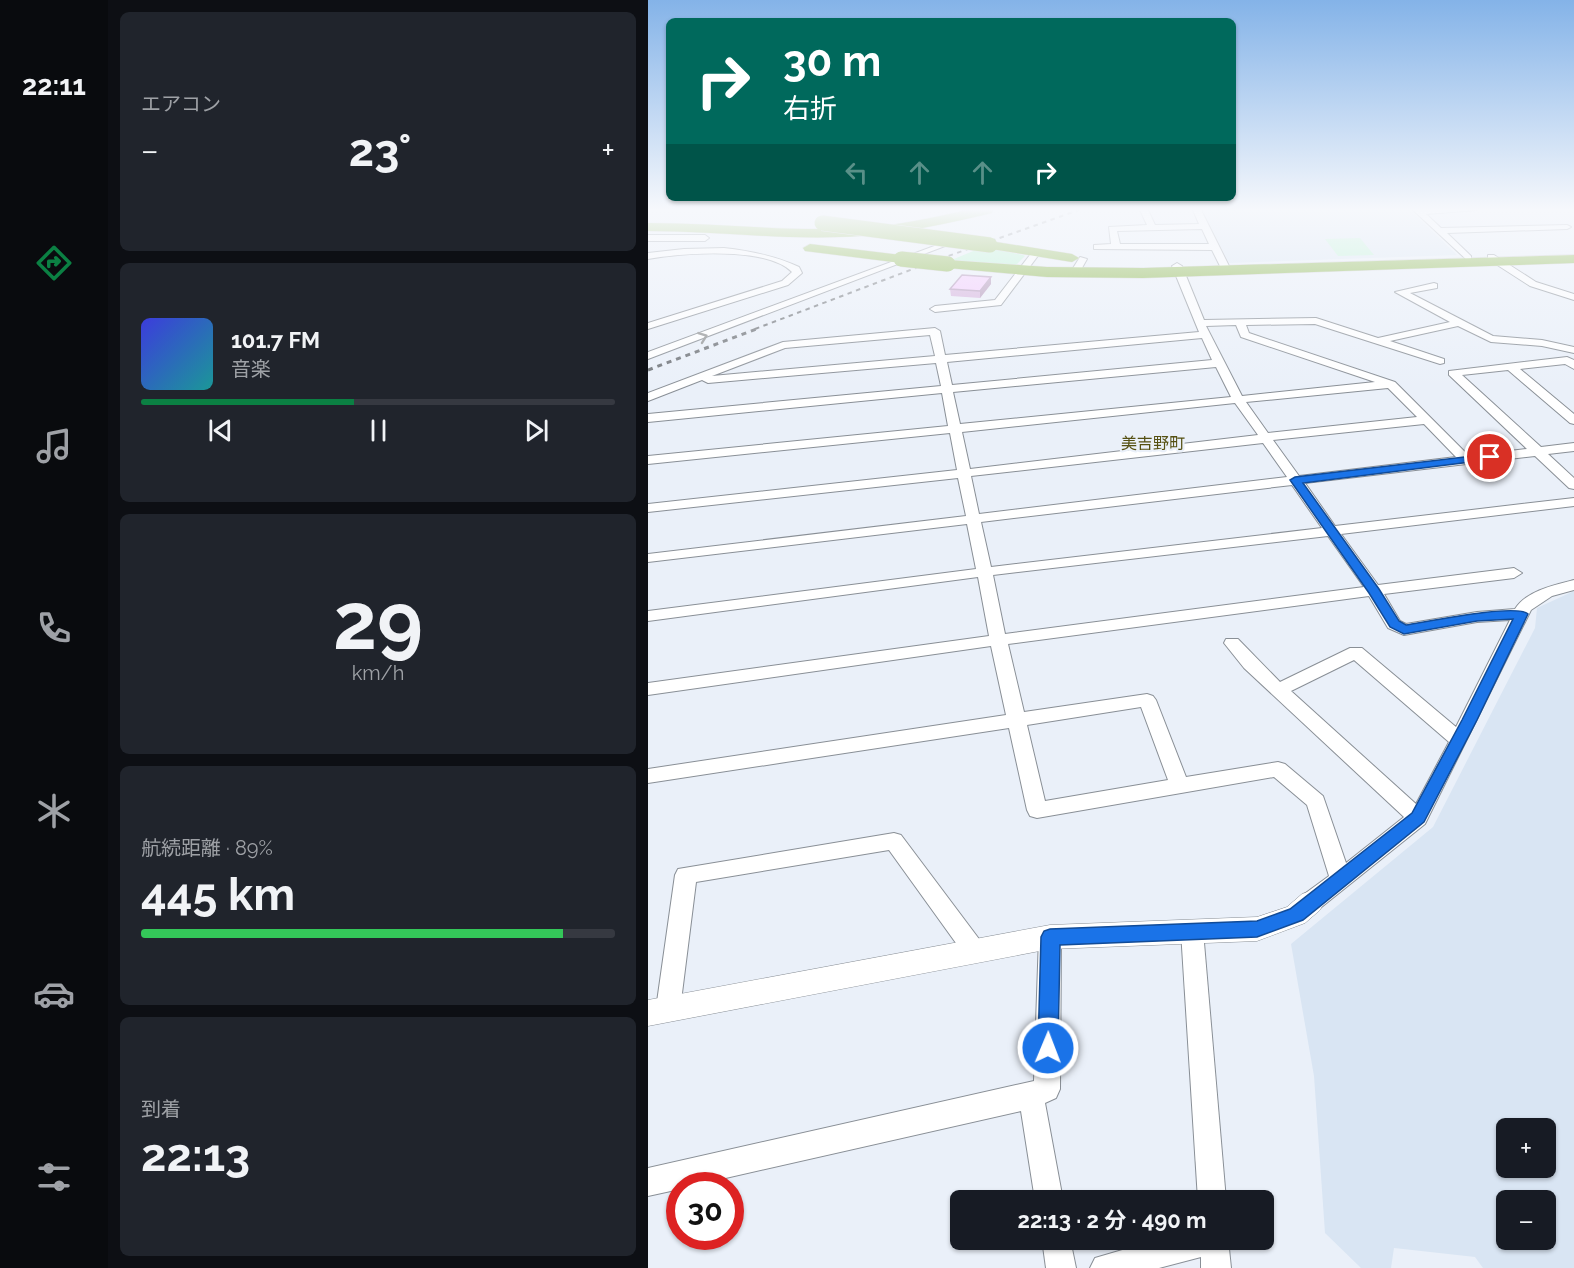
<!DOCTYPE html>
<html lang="ja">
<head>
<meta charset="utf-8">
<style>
  :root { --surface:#171b24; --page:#20242c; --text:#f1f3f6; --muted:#9ea1a6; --line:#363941; --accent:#0b8043 }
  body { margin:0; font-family:Raleway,"Noto Sans JP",sans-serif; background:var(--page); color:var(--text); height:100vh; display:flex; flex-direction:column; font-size:22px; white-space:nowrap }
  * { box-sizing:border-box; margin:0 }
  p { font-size:20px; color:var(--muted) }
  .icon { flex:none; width:33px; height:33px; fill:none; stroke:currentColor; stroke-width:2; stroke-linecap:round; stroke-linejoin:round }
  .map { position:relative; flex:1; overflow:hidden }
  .side { display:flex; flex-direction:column; gap:12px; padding:12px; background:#0d0f14; width:540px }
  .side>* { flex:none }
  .guide { position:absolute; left:18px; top:18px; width:570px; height:183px; border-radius:9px; box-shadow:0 2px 4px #0004; background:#00695c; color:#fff; overflow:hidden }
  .tools { position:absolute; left:848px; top:1118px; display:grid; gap:12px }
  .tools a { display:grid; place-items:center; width:60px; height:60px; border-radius:9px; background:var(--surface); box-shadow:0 2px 4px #0004; font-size:30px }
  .speed { position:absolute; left:18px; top:1172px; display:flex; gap:12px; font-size:30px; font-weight:700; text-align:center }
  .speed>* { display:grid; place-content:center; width:78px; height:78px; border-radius:50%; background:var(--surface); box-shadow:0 2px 4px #0004; line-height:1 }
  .speed .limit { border:9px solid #d22; background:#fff; color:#111 }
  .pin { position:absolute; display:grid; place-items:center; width:51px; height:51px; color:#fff; margin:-26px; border:3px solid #fff; border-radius:50%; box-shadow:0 2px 6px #0007 }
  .me { position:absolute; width:66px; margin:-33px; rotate:1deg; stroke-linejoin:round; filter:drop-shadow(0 0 4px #0008) }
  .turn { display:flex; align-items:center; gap:21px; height:126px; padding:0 18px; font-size:27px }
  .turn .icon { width:78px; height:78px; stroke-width:2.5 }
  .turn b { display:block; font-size:42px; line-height:51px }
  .lanes { display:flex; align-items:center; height:57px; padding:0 18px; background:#0003; justify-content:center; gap:30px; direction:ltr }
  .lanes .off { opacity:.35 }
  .big { font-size:45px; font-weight:700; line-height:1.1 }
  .side .card { flex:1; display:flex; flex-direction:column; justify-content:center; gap:9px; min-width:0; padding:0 21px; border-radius:9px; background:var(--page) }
  .side .dial { align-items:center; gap:0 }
  .dial b { font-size:78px; line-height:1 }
  .song { display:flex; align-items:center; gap:18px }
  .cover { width:72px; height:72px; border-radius:9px; background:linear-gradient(135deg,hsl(240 70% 55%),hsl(180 70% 35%)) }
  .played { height:6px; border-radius:3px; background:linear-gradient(90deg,var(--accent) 45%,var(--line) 45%) }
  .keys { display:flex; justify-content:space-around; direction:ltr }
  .heat { display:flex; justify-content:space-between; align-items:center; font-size:33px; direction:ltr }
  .charge { height:9px; border-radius:4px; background:linear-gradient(90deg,#34c759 89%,var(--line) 0) }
  .trip { position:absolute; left:302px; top:1190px; width:324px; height:60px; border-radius:9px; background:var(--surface); box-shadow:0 2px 4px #0004; font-weight:700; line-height:60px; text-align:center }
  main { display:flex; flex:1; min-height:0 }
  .tabs { display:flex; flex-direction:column; width:108px; justify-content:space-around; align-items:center; background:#090b0e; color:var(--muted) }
  .tabs .icon { width:42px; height:42px }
  .tabs .active { color:var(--accent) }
  .tabs b { font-size:27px; color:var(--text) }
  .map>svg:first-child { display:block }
  .built { fill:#d9e5f3; fill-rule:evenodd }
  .green { fill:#b3f4cc }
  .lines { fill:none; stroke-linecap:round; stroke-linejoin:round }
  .minor-casing { stroke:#898f96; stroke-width:2 }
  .tertiary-casing { stroke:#898f96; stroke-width:1 }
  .trunk-casing { stroke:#cbcccc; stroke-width:1 }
  .minor { fill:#fff; fill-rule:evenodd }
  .tertiary { fill:#fff; fill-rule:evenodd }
  .trunk { fill:#80b038; fill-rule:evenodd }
  .rail-far1 { stroke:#73777c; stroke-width:2; stroke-dasharray:4.5 4.5; stroke-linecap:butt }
  .rail { stroke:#73777c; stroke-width:3; stroke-dasharray:5 5; stroke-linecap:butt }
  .trunk-bridge-casing { stroke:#cbcccc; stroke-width:16; stroke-linecap:butt }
  .trunk-bridge { stroke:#80b038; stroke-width:15 }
  .wall { fill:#d3acda }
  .shaded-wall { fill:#ac8cb2 }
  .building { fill:#f5c8fe; stroke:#ac8cb2; stroke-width:1.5 }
  .oneway { stroke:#959798 }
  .route { fill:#1a73e8; stroke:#114b97; stroke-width:1.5 }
  .labels { text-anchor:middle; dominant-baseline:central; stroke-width:4.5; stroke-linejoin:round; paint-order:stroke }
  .far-neighbourhood-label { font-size:16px; fill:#555012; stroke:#eaf0f9 }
</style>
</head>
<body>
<main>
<nav class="tabs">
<b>22:11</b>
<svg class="icon active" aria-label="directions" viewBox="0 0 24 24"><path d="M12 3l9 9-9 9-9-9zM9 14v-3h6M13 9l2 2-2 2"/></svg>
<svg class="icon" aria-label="music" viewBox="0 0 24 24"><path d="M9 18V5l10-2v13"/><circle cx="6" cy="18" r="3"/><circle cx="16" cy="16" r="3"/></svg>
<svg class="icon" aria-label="phone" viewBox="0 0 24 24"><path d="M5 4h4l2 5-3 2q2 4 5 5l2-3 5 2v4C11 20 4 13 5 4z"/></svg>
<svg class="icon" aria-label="climate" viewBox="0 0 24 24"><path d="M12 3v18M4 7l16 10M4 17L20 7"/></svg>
<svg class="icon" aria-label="car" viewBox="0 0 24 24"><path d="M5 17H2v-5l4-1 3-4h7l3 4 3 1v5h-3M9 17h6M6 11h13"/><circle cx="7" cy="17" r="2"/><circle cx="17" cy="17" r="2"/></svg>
<svg class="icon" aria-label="filters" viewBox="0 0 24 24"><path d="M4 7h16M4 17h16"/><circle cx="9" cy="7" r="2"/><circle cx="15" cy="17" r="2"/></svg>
</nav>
<section class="side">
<div class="card"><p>エアコン</p>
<div class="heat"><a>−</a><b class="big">23°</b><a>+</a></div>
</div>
<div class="card">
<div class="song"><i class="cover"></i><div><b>101.7 FM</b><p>音楽</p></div></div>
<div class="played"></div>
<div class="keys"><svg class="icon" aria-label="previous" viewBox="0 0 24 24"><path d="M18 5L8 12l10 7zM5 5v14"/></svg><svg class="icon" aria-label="pause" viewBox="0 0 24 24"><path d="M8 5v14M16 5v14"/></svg><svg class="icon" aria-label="next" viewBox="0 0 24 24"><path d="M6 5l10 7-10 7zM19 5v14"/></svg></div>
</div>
<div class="card dial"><b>29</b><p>km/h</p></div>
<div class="card"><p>航続距離 · 89%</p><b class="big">445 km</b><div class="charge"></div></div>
<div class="card"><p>到着</p><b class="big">22:13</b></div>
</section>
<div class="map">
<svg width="926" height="1268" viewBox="0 0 926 1268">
  <rect width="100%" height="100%" fill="#eaf0f9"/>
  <g class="built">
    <polygon points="554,210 762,210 809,255 581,263"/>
    <path d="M926,591V1268H835L827,1257L746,1248L743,1268H713L677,1233L666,1076L643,944L785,827L887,628L889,608ZM858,1128H897V1167H858ZM858,1200H897V1239H858Z"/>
  </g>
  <g class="green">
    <polygon points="712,238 726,255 690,256 677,239"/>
    <polygon points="335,247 375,255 377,256 367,266 301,261"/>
  </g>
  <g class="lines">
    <defs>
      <g id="minor">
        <path d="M492,210H500L507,225L551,224L545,210H553L581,266L573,268L564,250L446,249V245L463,244L461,227L499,225ZM554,229L561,244H472L469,231Z"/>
        <polygon points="765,210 829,210 778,214 793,228 919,225 923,227 919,229 799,233 823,256 823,260 820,261"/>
        <polygon points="274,234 296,239 297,246 0,359 0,352 289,245 289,242 274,238"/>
        <polygon points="0,235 57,235 61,238 57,241 0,241"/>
        <path d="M76,248C103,251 127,256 151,267L154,273L140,285L0,329V323L134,281L144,272C118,246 34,253 0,259V253L36,249Z"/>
        <polygon points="385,251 392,253 353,305 287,312 282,309 287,306 347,300"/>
        <polygon points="840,255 846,255 888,282 926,294 926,300 882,286 840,259"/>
        <polygon points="432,257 439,259 430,275 424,275 422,273"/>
        <path d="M529,263L534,266L556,320L668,318L730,338L802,322L747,292L786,283L789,284V288L762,293L845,336L894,340L926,347V353L894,346L843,342L810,326L742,341L796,359V363L792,364L667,324L598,325L601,333L747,382L821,456L879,449L801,375V371L919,357L926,360V369L917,364L872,369L926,414V424L922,423L860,370L814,375L893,447L926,443V451L900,454L926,478V489L921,488L887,456L657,483L687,526L926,498V506L693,534L730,585L866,568L874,573L866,578L736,594L752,621L758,624L829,612L867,609C878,591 906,585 926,580V590L904,596L883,610L777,824L671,909L663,911L655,909L652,902L655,895L681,876L659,805L626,777L389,818L382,816L379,810L361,728L0,783V769L358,715L343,646L0,695V683L341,636L330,577L0,621V611L328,569L319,524L0,562V554L318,516L310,478L0,512V504L309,470L302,433L0,464V456L300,426L294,393L0,422V414L293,386L288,363L60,383L54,380L0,401V393L135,342L287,328L292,331L297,355L551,332L524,266ZM588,325L593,337L727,382L594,396L558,326ZM282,335L287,356L64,376L137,348ZM554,338L564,360L304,385L299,362ZM568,367L583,397L312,424L305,392ZM740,388L769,417L620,433L598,402ZM587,403L610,435L322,469L314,432ZM776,424L808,457L651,476L625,440ZM615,443L639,477L331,514L323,476ZM644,485L674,528L343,567L333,522ZM680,536L716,587L357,634L345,575ZM721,596L740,628L756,635L829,622L862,620L808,727L714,648H702L632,682L590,639H578L576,643L596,668L756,817L698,863L675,796L637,764L630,762L538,777L508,700L505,696L499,694L376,712L360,644ZM706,660L801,742L768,804L643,691ZM493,707L520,780L397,801L379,725Z"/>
        <polygon points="246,833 253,835 334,943 337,950 334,957 326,960 318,957 241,850 48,882 32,1009 28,1017 20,1020 12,1017 8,1009 27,875 30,869"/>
        <polygon points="544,921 552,924 555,931 578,1200 550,1200 533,931 536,924"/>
        <polygon points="402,927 410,930 413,937 412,1089 408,1098 397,1103 415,1200 387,1200 373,1111 47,1185 32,1185 32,1189 0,1196 0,1168 386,1081 391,937 394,930"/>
        <polygon points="394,1239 422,1239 428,1268 398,1268"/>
        <polygon points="512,1239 580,1239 583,1268 553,1268 553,1257 511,1268 442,1268 447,1258"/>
      </g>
      <polygon id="tertiary" points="663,891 672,894 676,902 672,910 657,923 609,941 402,949 0,1026 0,1000 402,925 609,917 639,907 654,894"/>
      <g id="trunk">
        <path d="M319,210H345L344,213C301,223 256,233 212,236C141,241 71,231 0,231V223C70,223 140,232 211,228C247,226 283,218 319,210Z"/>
        <polygon points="342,241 424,254 431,258 424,262 337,248 335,245 337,242"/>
        <polygon points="162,244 253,255 260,259 253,263 157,251 155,248"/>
        <polygon points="926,255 926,263 495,278 399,277 300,268 293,264 300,260 399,267 495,268"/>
      </g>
    </defs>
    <use href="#minor" class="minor-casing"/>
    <use href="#tertiary" class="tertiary-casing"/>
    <use href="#trunk" class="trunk-casing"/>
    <use href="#minor" class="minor"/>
    <use href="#tertiary" class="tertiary"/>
    <use href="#trunk" class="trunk"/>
    <polyline class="rail-far1" points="107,329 286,261 431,210"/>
    <polyline class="rail" points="0,370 111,328"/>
    <defs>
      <g id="trunk-bridge">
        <polyline points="174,223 342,245"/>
        <polyline points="253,259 300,264"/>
      </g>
    </defs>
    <use href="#trunk-bridge" class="trunk-bridge-casing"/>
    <use href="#trunk-bridge" class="trunk-bridge"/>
  </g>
  <polygon class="wall" points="343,284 332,298 303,296 302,289"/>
  <polygon class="shaded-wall" points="343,277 343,284 332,298 332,291"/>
  <polygon class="building" points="314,275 343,277 332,291 302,289"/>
  <defs><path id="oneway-chevron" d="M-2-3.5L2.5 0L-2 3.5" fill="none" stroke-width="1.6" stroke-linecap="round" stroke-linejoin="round" transform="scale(1.5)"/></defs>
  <use class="oneway" href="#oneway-chevron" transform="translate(55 337) rotate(-20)"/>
  <linearGradient id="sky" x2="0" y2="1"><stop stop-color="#84b3e8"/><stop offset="0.54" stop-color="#f6f8fc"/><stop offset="1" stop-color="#f6f8fc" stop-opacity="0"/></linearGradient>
  <rect width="926" height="388" fill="url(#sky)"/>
  <path class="route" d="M842,454L846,455V459L655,483L731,589L751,621L758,625C778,622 869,603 880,614L829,720L776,822L655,920L609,937L412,945L410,1048L407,1055L400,1058L393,1055L390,1048L393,937L396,931L402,929L609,921L642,909L764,813L814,720L865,619L829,621L756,634L742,627L721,593L642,480L647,477Z"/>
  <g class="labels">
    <g class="far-neighbourhood-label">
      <text x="505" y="443">美吉野町</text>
    </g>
  </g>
</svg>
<div class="tools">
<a>+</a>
<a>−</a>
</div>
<div class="speed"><div class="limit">30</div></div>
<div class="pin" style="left:842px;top:457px;background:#d93025"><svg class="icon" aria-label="arrive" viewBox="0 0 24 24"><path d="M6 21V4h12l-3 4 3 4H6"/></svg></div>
<svg class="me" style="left:400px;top:1048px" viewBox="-20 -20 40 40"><circle r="17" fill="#1a73e8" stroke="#fff" stroke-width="3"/><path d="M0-11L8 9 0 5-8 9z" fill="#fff"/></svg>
<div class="trip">22:13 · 2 分 · 490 m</div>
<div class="guide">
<div class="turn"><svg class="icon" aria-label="right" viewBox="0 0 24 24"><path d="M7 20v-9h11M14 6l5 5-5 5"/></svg><div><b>30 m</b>右折</div></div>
<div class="lanes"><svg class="icon off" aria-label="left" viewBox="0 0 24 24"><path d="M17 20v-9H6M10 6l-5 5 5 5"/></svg><svg class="icon off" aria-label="ahead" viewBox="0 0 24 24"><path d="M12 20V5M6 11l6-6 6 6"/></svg><svg class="icon off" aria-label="ahead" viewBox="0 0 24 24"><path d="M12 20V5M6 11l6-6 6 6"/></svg><svg class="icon" aria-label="right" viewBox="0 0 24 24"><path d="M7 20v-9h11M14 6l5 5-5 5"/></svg></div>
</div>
</div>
</main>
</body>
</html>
